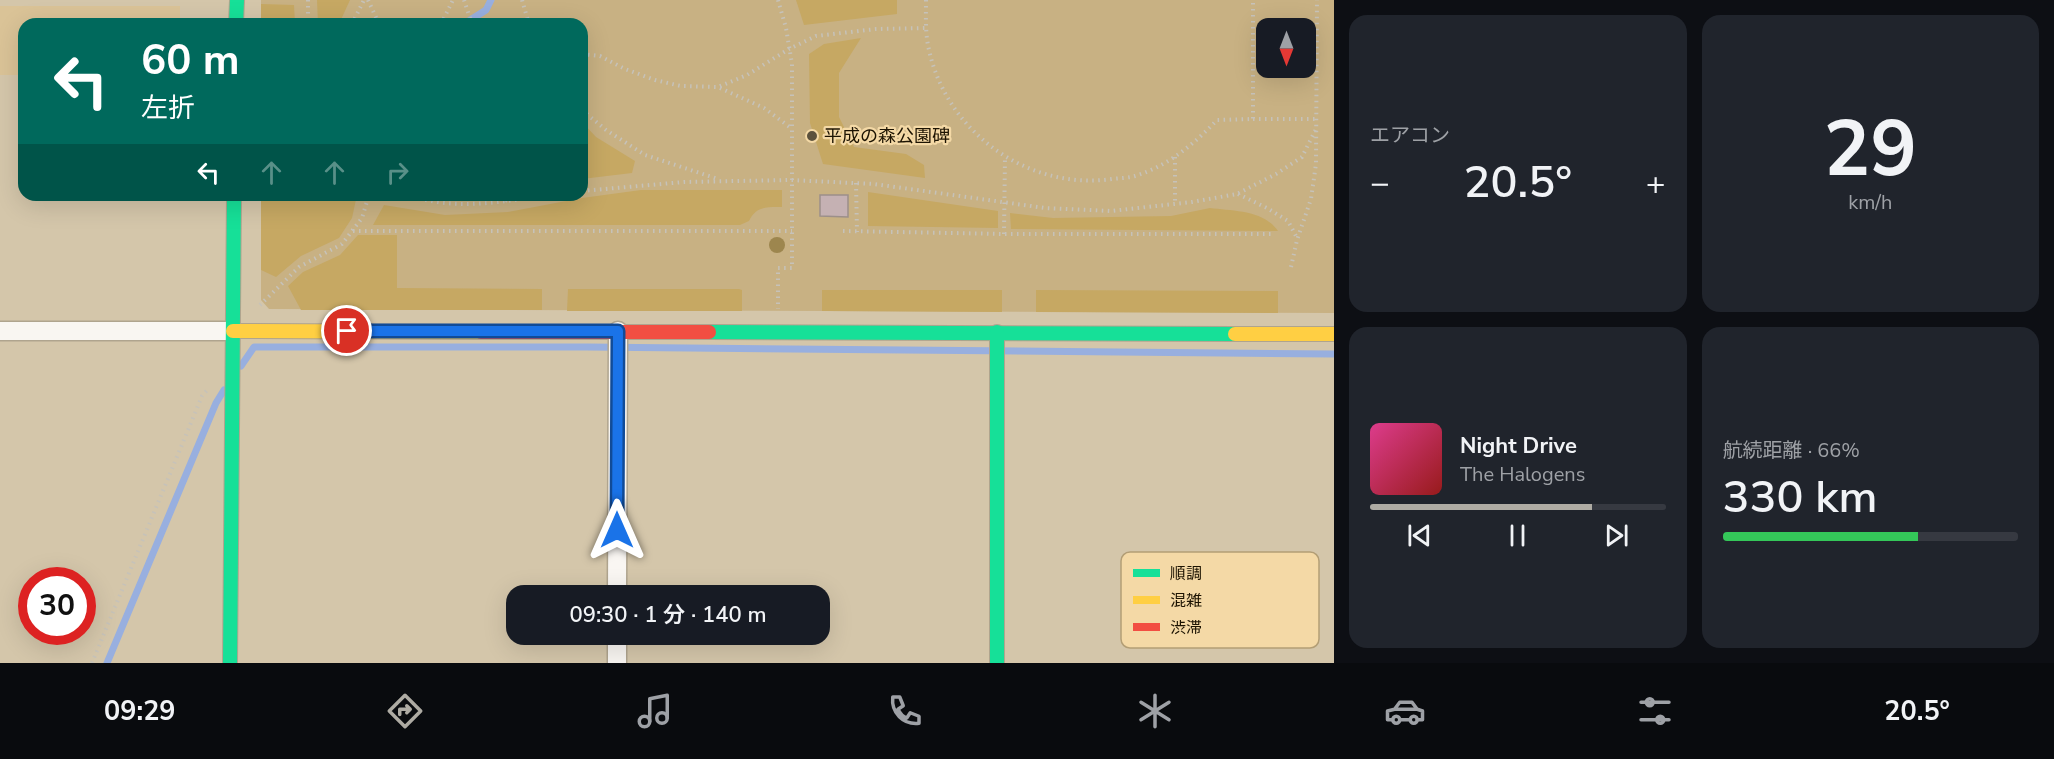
<!DOCTYPE html>
<html lang="ja">
<head>
<meta charset="utf-8">
<style>
  :root { --surface:#171b24; --page:#20242c; --text:#f1f3f6; --muted:#9ea1a6; --line:#363941; --accent:#aeaba3 }
  body { margin:0; font-family:"Nunito Sans","Noto Sans JP",sans-serif; background:var(--page); color:var(--text); height:100vh; display:flex; flex-direction:column; font-size:22px; white-space:nowrap }
  * { box-sizing:border-box; margin:0 }
  p { font-size:20px; color:var(--muted) }
  .icon { flex:none; width:33px; height:33px; fill:none; stroke:currentColor; stroke-width:2; stroke-linecap:round; stroke-linejoin:round }
  .map { position:relative; flex:1; overflow:hidden }
  .panel { display:flex; flex-direction:column; gap:15px; padding:15px; background:#0d0f14; width:720px }
  .panel>* { flex:none }
  .banner { position:absolute; left:18px; top:18px; width:570px; height:183px; border-radius:18px; box-shadow:0 6px 24px #0002; background:#00695c; color:#fff; overflow:hidden }
  .needle { width:39px; rotate:180deg }
  .buttons { position:absolute; left:1256px; top:18px; display:grid; gap:12px }
  .buttons a { display:grid; place-items:center; width:60px; height:60px; border-radius:12px; background:var(--surface); box-shadow:0 6px 24px #0002; font-size:30px }
  .speed { position:absolute; left:18px; top:567px; display:flex; gap:12px; font-size:30px; font-weight:700; text-align:center }
  .speed>* { display:grid; place-content:center; width:78px; height:78px; border-radius:50%; background:var(--surface); box-shadow:0 6px 24px #0002; line-height:1 }
  .speed .limit { border:9px solid #d22; background:#fff; color:#111 }
  .pin { position:absolute; display:grid; place-items:center; width:51px; height:51px; color:#fff; margin:-26px; border:3px solid #fff; border-radius:50%; box-shadow:0 2px 6px #0007 }
  .me { position:absolute; width:66px; margin:-33px; rotate:0deg; stroke-linejoin:round; filter:drop-shadow(0 0 4px #0008) }
  .turn { display:flex; align-items:center; gap:21px; height:126px; padding:0 24px; font-size:27px }
  .turn .icon { width:78px; height:78px; stroke-width:2.5 }
  .turn b { display:block; font-size:42px; line-height:51px }
  .lanes { display:flex; align-items:center; height:57px; padding:0 24px; background:#0003; justify-content:center; gap:30px; direction:ltr }
  .lanes .off { opacity:.35 }
  .big { font-size:45px; font-weight:600; line-height:1.1 }
  .panel .tile { flex:1; display:flex; flex-direction:column; justify-content:center; gap:9px; min-width:0; padding:0 21px; border-radius:18px; background:var(--page) }
  .panel .dial { align-items:center; gap:0 }
  .dial b { font-size:78px; line-height:1 }
  .song { display:flex; align-items:center; gap:18px }
  .cover { width:72px; height:72px; border-radius:9px; background:linear-gradient(135deg,hsl(330 70% 55%),hsl(0 70% 35%)) }
  .played { height:6px; border-radius:3px; background:linear-gradient(90deg,var(--accent) 75%,var(--line) 75%) }
  .keys { display:flex; justify-content:space-around; direction:ltr }
  .heat { display:flex; justify-content:space-between; align-items:center; font-size:33px; direction:ltr }
  .charge { height:9px; border-radius:4px; background:linear-gradient(90deg,#34c759 66%,var(--line) 0) }
  .panel .tiles { flex:1; display:grid; gap:15px; grid-template-columns:repeat(2,1fr) }
  .trip { position:absolute; left:506px; top:585px; width:324px; height:60px; border-radius:18px; background:var(--surface); box-shadow:0 6px 24px #0002; font-weight:600; line-height:60px; text-align:center }
  .dock { display:flex; height:96px; justify-content:space-around; align-items:center; background:#090b0e; color:var(--muted) }
  .dock .icon { width:42px; height:42px }
  .dock .selected { color:var(--accent) }
  .dock b { font-size:27px; color:var(--text) }
  main { display:flex; flex:1; min-height:0 }
  .map>svg:first-child { display:block }
  .built { fill:#dac397 }
  .green { fill:#c8b183; fill-rule:evenodd }
  .forest { fill:#c6a863 }
  .lines { fill:none; stroke-linecap:round; stroke-linejoin:round }
  .stream { stroke:#98afdf; stroke-width:7 }
  .building { fill:#c5b1b3; stroke:#9c8f8a; stroke-width:1.5 }
  .street-casing { stroke:#afa48e; stroke-width:21 }
  .fast-casing { stroke:#afa48e; stroke-width:16 }
  .slow-casing { stroke:#afa48e; stroke-width:16 }
  .jam-casing { stroke:#afa48e; stroke-width:16 }
  .path { stroke:#c6c2b9; stroke-width:4; stroke-dasharray:1.5 4.5; stroke-linecap:butt }
  .street { stroke:#f9f6f2; stroke-width:18 }
  .fast { stroke:#16e098; stroke-width:14 }
  .slow { stroke:#ffcf43; stroke-width:14 }
  .jam { stroke:#f24e42; stroke-width:14 }
  .tree { fill:#9d864e }
  .route-casing { stroke:#114b97; stroke-width:15 }
  .route { stroke:#1a73e8; stroke-width:10 }
  .poi-dot { fill:#5c523d; stroke:#f4d9a6; stroke-width:2 }
  .labels { text-anchor:middle; dominant-baseline:central; stroke-width:4.5; stroke-linejoin:round; paint-order:stroke }
  .poi-label { font-size:18px; fill:#1c1302; stroke:#f4d9a6; text-anchor:start }
  .key { fill:#f4d9a6; stroke:#b39e75; stroke-width:1.5 }
  .key-label { font-size:16px; fill:#1c1302 }
</style>
</head>
<body>
<main>
<div class="map">
<svg width="1334" height="663" viewBox="0 0 1334 663">
  <rect width="100%" height="100%" fill="#d4c6aa"/>
  <polygon class="built" points="0,6 180,6 180,24 24,24 24,75 0,75"/>
  <path class="green" d="M261,0H1334V313L269,309L261,300V195H582V24H261ZM1266,28H1305V68H1266Z"/>
  <g class="forest">
    <polygon points="317,0 350,0 339,24 318,24"/>
    <polygon points="796,0 897,0 897,14 804,25"/>
    <polygon points="261,4 294,5 295,24 261,24"/>
    <polygon points="861,38 839,73 839,117 854,147 906,154 924,165 925,178 823,164 810,123 809,54 824,44"/>
    <polygon points="582,122 596,137 635,161 632,173 582,179"/>
    <path d="M641,190H782V207C767,207 756,206 749,221L740,225H373L384,205L445,215L508,212L582,198Z"/>
    <polygon points="868,192 998,211 998,228 868,226"/>
    <polygon points="261,195 357,195 352,218 339,238 301,256 276,277 261,270"/>
    <path d="M1210,208C1233,211 1264,210 1278,231L1011,229L1010,213L1053,218L1171,216Z"/>
    <polygon points="358,235 397,235 397,288 542,289 542,310 301,310 288,286 303,272 340,255"/>
    <polygon points="568,289 739,289 742,290 742,311 567,311"/>
    <polygon points="822,290 1002,290 1002,312 822,311"/>
    <polygon points="1036,290 1278,291 1278,313 1036,312"/>
  </g>
  <g class="lines">
    <g class="stream">
      <polyline points="464,24 486,10 491,0"/>
      <polyline points="241,366 254,347 587,347 1334,354"/>
      <polyline points="107,663 216,403 224,390"/>
    </g>
  </g>
  <polygon class="building" points="820,195 848,195 848,217 820,216"/>
  <g class="lines">
    <defs>
      <g id="street">
        <polyline points="0,331 233,331"/>
        <polyline points="617,596 618,331"/>
        <polyline points="617,663 617,634"/>
      </g>
      <g id="fast">
        <polyline points="236,24 237,0"/>
        <polyline points="709,332 1235,334"/>
        <polyline points="997,332 997,663"/>
        <polyline points="230,663 234,195"/>
      </g>
      <g id="slow">
        <polyline points="233,331 481,332"/>
        <polyline points="1235,334 1334,334"/>
      </g>
      <polyline id="jam" points="481,332 709,332"/>
    </defs>
    <use href="#street" class="street-casing"/>
    <use href="#fast" class="fast-casing"/>
    <use href="#slow" class="slow-casing"/>
    <use href="#jam" class="jam-casing"/>
    <g class="path">
      <polyline points="308,0 308,24"/>
      <polyline points="368,0 379,24"/>
      <polyline points="464,0 472,24"/>
      <polyline points="522,0 529,24"/>
      <polyline points="778,0 786,28 792,64 792,268 778,268 778,309"/>
      <path d="M926,0C926,17 925,33 929,50C947,133 1029,191 1112,179C1120,178 1128,178 1135,176C1168,166 1194,144 1217,120L1253,119V0"/>
      <polyline points="352,24 364,0"/>
      <polyline points="441,24 453,0"/>
      <polyline points="582,54 600,56 625,69 655,80 681,86 718,87 747,75 789,49 816,36 876,29 926,28"/>
      <polyline points="720,88 764,108 791,128"/>
      <polyline points="582,110 606,130 645,155 718,179"/>
      <polyline points="1253,119 1316,119"/>
      <polyline points="1175,157 1175,204"/>
      <polyline points="856,183 857,232"/>
      <polyline points="582,191 684,182 791,180 874,184 1045,208 1111,211 1192,202 1237,194 1276,174 1302,157 1316,129"/>
      <polyline points="1238,194 1267,208 1288,221 1297,238"/>
      <path d="M408,195C454,211 501,202 548,195"/>
      <polyline points="505,201 514,195"/>
      <polyline points="353,231 792,231"/>
      <polyline points="843,231 1004,234 1275,234"/>
      <polyline points="1004,234 1005,157"/>
      <polyline points="1291,267 1297,240 1311,199 1316,164 1317,0"/>
      <polyline points="260,305 299,267 342,244 362,218 369,195"/>
      <polyline points="92,663 202,396 209,388"/>
    </g>
    <use href="#street" class="street"/>
    <use href="#fast" class="fast"/>
    <use href="#slow" class="slow"/>
    <use href="#jam" class="jam"/>
  </g>
  <circle class="tree" cx="777" cy="245" r="8"/>
  <g class="lines">
    <defs>
      <polyline id="route" points="347,331 618,331 617,530"/>
    </defs>
    <use href="#route" class="route-casing"/>
    <use href="#route" class="route"/>
  </g>
  <circle class="poi-dot" cx="812" cy="136" r="6"/>
  <g class="labels">
    <g class="poi-label">
      <text x="824" y="136">平成の森公園碑</text>
    </g>
  </g>
  <rect x="1121" y="552" width="198" height="96" rx="9" class="key"/>
  <rect x="1133" y="569" width="27" height="8" fill="#16e098"/>
  <rect x="1133" y="596" width="27" height="8" fill="#ffcf43"/>
  <rect x="1133" y="623" width="27" height="8" fill="#f24e42"/>
  <g class="key-label">
    <text x="1170" y="579">順調</text>
    <text x="1170" y="606">混雑</text>
    <text x="1170" y="633">渋滞</text>
  </g>
</svg>
<div class="buttons">
<a><svg class="needle" viewBox="-14 -14 28 28"><path d="M0-13l5 13h-10z" fill="#e53935"/><path d="M0 13l5-13h-10z" fill="#9ea1a6"/></svg></a>
</div>
<div class="speed"><div class="limit">30</div></div>
<div class="pin" style="left:347px;top:331px;background:#d93025"><svg class="icon" aria-label="arrive" viewBox="0 0 24 24"><path d="M6 21V4h12l-3 4 3 4H6"/></svg></div>
<svg class="me" style="left:617px;top:530px" viewBox="-20 -20 40 40"><path d="M0-17L14 15 0 8-14 15z" fill="#1a73e8" stroke="#fff" stroke-width="4"/></svg>
<div class="trip">09:30 · 1 分 · 140 m</div>
<div class="banner">
<div class="turn"><svg class="icon" aria-label="left" viewBox="0 0 24 24"><path d="M17 20v-9H6M10 6l-5 5 5 5"/></svg><div><b>60 m</b>左折</div></div>
<div class="lanes"><svg class="icon" aria-label="left" viewBox="0 0 24 24"><path d="M17 20v-9H6M10 6l-5 5 5 5"/></svg><svg class="icon off" aria-label="ahead" viewBox="0 0 24 24"><path d="M12 20V5M6 11l6-6 6 6"/></svg><svg class="icon off" aria-label="ahead" viewBox="0 0 24 24"><path d="M12 20V5M6 11l6-6 6 6"/></svg><svg class="icon off" aria-label="right" viewBox="0 0 24 24"><path d="M7 20v-9h11M14 6l5 5-5 5"/></svg></div>
</div>
</div>
<section class="panel">
<div class="tiles">
<div class="tile"><p>エアコン</p>
<div class="heat"><a>−</a><b class="big">20.5°</b><a>+</a></div>
</div>
<div class="tile dial"><b>29</b><p>km/h</p></div>
<div class="tile">
<div class="song"><i class="cover"></i><div><b>Night Drive</b><p>The Halogens</p></div></div>
<div class="played"></div>
<div class="keys"><svg class="icon" aria-label="previous" viewBox="0 0 24 24"><path d="M18 5L8 12l10 7zM5 5v14"/></svg><svg class="icon" aria-label="pause" viewBox="0 0 24 24"><path d="M8 5v14M16 5v14"/></svg><svg class="icon" aria-label="next" viewBox="0 0 24 24"><path d="M6 5l10 7-10 7zM19 5v14"/></svg></div>
</div>
<div class="tile"><p>航続距離 · 66%</p><b class="big">330 km</b><div class="charge"></div></div>
</div>
</section>
</main>
<nav class="dock">
<b>09:29</b>
<svg class="icon selected" aria-label="directions" viewBox="0 0 24 24"><path d="M12 3l9 9-9 9-9-9zM9 14v-3h6M13 9l2 2-2 2"/></svg>
<svg class="icon" aria-label="music" viewBox="0 0 24 24"><path d="M9 18V5l10-2v13"/><circle cx="6" cy="18" r="3"/><circle cx="16" cy="16" r="3"/></svg>
<svg class="icon" aria-label="phone" viewBox="0 0 24 24"><path d="M5 4h4l2 5-3 2q2 4 5 5l2-3 5 2v4C11 20 4 13 5 4z"/></svg>
<svg class="icon" aria-label="climate" viewBox="0 0 24 24"><path d="M12 3v18M4 7l16 10M4 17L20 7"/></svg>
<svg class="icon" aria-label="car" viewBox="0 0 24 24"><path d="M5 17H2v-5l4-1 3-4h7l3 4 3 1v5h-3M9 17h6M6 11h13"/><circle cx="7" cy="17" r="2"/><circle cx="17" cy="17" r="2"/></svg>
<svg class="icon" aria-label="filters" viewBox="0 0 24 24"><path d="M4 7h16M4 17h16"/><circle cx="9" cy="7" r="2"/><circle cx="15" cy="17" r="2"/></svg>
<b>20.5°</b>
</nav>
</body>
</html>
